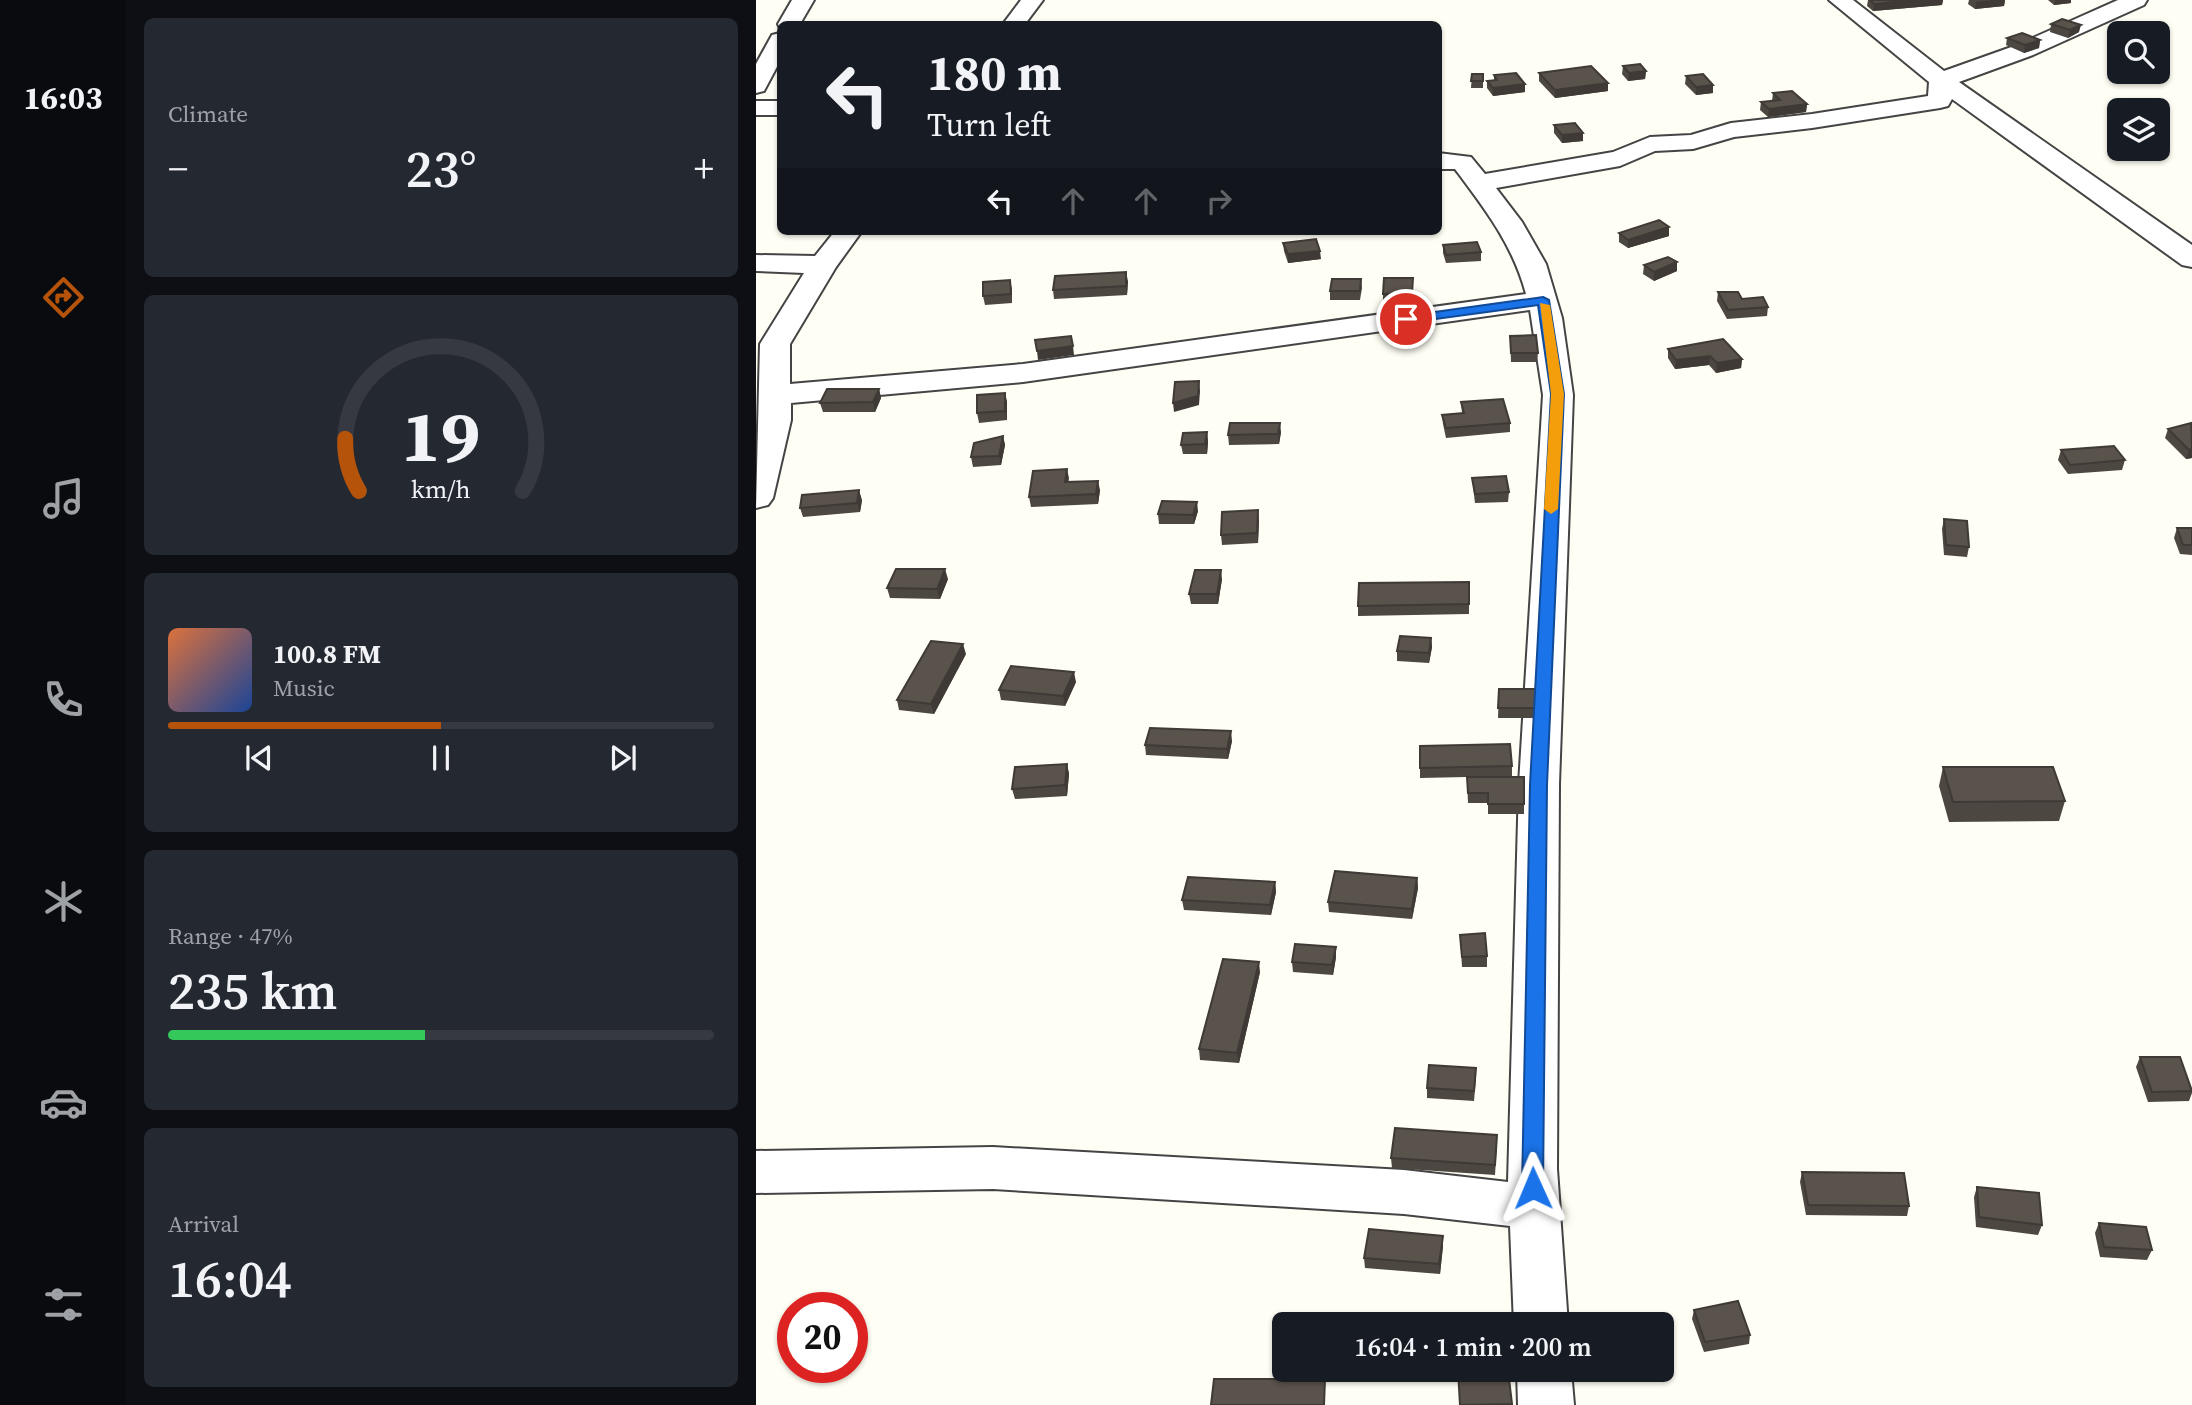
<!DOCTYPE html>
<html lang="en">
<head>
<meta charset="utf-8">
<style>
  :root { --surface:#171b24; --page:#242831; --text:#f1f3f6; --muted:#9ea1a6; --line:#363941; --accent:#b45309 }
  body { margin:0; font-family:"Source Serif 4",serif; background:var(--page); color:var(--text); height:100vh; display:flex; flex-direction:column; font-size:26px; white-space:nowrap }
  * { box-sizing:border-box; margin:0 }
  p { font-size:23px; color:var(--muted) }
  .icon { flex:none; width:38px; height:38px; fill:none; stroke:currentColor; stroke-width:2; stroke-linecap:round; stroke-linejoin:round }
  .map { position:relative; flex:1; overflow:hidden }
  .side { display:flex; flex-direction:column; gap:18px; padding:18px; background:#0d0f14; width:630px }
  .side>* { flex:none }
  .hud { position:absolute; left:21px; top:21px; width:665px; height:214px; border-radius:10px; box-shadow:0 2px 5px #0004; background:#171b24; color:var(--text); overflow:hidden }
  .tools { position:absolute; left:1351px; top:21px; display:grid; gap:14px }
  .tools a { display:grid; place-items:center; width:63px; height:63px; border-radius:10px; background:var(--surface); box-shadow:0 2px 5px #0004; font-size:35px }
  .speed { position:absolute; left:21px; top:1292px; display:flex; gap:14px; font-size:35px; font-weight:700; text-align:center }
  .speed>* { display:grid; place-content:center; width:91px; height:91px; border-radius:50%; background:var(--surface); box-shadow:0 2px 5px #0004; line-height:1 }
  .speed .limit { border:10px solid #d22; background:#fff; color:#111 }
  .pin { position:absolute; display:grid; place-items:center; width:60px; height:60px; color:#fff; margin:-30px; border:4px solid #fff; border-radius:50%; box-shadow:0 2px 7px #0007 }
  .me { position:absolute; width:77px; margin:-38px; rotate:359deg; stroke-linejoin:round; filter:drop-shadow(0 0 5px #0008) }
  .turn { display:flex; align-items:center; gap:24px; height:147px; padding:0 35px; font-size:32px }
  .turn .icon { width:91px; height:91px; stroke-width:2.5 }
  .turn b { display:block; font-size:49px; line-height:60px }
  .lanes { display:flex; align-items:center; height:66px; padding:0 35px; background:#0003; justify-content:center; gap:35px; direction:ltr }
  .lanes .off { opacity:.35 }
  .big { font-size:52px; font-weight:600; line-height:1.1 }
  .side .card { flex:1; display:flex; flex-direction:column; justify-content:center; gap:10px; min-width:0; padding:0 24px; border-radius:10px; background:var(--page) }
  .side .dial { align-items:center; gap:0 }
  .dial svg { height:182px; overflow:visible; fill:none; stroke:var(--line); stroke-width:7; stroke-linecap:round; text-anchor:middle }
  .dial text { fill:var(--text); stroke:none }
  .song { display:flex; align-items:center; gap:21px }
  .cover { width:84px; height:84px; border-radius:10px; background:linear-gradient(135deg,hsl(20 70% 55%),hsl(220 70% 35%)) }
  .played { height:7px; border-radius:4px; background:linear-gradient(90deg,var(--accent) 50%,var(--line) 50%) }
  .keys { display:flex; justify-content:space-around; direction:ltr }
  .heat { display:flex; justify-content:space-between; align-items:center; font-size:38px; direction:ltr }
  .charge { height:10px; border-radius:5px; background:linear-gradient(90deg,#34c759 47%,var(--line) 0) }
  .trip { position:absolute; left:516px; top:1312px; width:402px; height:70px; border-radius:10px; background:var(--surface); box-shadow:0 2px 5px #0004; font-weight:600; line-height:70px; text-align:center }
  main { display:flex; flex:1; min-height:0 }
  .dock { display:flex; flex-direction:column; width:126px; justify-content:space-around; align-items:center; background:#090b0e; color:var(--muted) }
  .dock .icon { width:49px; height:49px }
  .dock .on { color:var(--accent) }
  .dock b { font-size:32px; color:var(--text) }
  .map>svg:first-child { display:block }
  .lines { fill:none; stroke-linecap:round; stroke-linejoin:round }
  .minor-casing { stroke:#444; stroke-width:4 }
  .minor { fill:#fff; fill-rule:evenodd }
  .wall { fill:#4d4741 }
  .shaded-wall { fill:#3f3a35 }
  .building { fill:#5a534c; stroke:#3f3a35; stroke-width:2 }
  .route { fill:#1a73e8; stroke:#114b97; stroke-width:2 }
  .slow { fill:#f59e0b }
</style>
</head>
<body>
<main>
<nav class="dock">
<b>16:03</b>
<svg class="icon on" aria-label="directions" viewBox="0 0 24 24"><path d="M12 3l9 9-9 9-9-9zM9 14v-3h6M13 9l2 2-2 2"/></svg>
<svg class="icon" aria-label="music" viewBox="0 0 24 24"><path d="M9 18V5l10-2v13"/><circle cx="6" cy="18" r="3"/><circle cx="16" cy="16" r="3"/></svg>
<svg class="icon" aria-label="phone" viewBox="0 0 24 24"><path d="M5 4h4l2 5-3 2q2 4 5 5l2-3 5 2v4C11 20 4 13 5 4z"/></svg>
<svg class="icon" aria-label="climate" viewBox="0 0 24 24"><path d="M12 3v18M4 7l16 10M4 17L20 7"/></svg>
<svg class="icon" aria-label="car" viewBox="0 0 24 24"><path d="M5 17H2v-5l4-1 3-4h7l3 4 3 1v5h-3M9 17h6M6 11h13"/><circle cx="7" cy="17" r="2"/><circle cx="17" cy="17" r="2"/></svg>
<svg class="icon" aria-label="filters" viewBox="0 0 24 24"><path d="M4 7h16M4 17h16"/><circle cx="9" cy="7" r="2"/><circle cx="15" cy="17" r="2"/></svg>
</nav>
<section class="side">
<div class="card"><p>Climate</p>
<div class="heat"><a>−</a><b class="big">23°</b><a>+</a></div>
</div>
<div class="card dial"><svg viewBox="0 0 100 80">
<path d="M14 69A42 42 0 1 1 86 69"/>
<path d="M14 69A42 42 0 0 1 8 46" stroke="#b45309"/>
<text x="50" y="56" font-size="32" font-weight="700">19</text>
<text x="50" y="72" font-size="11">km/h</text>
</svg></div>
<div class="card">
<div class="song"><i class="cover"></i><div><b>100.8 FM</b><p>Music</p></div></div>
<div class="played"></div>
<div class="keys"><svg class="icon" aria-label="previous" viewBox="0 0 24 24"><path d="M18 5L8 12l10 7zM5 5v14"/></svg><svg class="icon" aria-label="pause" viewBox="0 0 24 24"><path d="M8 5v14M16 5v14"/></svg><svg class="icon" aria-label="next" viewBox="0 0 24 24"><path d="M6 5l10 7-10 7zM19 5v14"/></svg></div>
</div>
<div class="card"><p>Range · 47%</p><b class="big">235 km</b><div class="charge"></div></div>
<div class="card"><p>Arrival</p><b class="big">16:04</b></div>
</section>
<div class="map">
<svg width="1436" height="1405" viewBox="0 0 1436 1405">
  <rect width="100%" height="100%" fill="#fffef4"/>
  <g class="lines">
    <defs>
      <g id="minor">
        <polygon points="36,0 58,0 44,24 24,24 24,28 22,24"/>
        <polygon points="265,0 287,0 269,24 247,24"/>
        <path d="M1073,0H1097L1188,71L1261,45L1362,0H1391L1388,5L1277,55L1203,82L1436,245V267L1426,265L1196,99L1192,106L1184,108L1056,128L978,137L937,149L899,151L864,166L740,188L766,222L790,264L806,318L817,395L803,784L801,1169L812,1325H758L754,1226L648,1214L237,1189L0,1193V1151L237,1147L648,1170L752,1182L763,784L787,395L774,310L267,382L35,403V420L17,498L12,505L0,508L4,344L48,273L0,271V255L59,256L79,231H106L80,267L34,344V384L267,364L770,294C757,245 729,209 699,169H682V153L715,157L729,174L857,152L894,137L935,135L975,123L1056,114L1172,96L1173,82Z"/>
        <polygon points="24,33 24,61 8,91 0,93 0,64 16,35"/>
        <rect x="0" y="101" width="24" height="14"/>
        <polygon points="761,1370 815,1370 818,1405 762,1405"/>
      </g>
    </defs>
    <use href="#minor" class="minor-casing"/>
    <use href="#minor" class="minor"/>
  </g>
  <g class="wall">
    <polygon points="1112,0 1187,0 1186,5 1117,11 1111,6"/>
    <polygon points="1213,0 1249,0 1248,6 1219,9 1212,4"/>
    <polygon points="1292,0 1315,0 1315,3 1298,5"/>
    <polygon points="1295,24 1323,32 1312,38 1294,32"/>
    <polygon points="1251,38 1284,40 1283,48 1268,53 1250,45"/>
    <polygon points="867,66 890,71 889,79 872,81 866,74"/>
    <polygon points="783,73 852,83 852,91 799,98 783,81"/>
    <polygon points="716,74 727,74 727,88 715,88"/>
    <polygon points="738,75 769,84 769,92 737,96 731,88 731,81 738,80"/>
    <polygon points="930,76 957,85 957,93 940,95 929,84"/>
    <polygon points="1017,93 1051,104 1050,112 1012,117 1004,110 1005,102 1016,101"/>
    <polygon points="798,125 827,141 806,143 798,133"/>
    <polygon points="913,227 913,236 872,248 863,242 863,233"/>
    <polygon points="527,243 565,259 532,263 528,251"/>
    <polygon points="687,245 725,252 725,261 690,263 687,253"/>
    <polygon points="921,262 921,271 898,281 887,274 888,265"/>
    <polygon points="657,278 656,301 663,307 663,316 647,318 645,312 645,303 647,302 627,303 627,294"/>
    <polygon points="605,279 606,288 604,300 574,300 574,291"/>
    <polygon points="254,280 256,289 256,303 229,305 227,296"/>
    <polygon points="372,281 371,295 298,299 297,290"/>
    <polygon points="962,292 1012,307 1011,316 971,319 961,301"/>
    <polygon points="754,336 782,353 781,362 755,362"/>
    <polygon points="912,349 986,359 985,368 960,373 953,365 919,369 912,358"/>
    <polygon points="123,389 125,398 119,412 67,412 64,403"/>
    <polygon points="249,393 251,402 251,420 223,423 221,413"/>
    <polygon points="705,402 754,423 754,432 690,438 687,424 686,415 706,413"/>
    <polygon points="1435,423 1436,458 1430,459 1409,438 1412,429"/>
    <polygon points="451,432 452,442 451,454 427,454 425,445"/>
    <polygon points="525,432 523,444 473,445 472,435"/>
    <polygon points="247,436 249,445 245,465 217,467 215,457"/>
    <polygon points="1305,450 1369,460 1366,470 1312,474 1302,460"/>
    <polygon points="311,469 312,482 344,490 342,504 275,507 273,497"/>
    <polygon points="716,478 753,492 752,502 719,503"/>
    <polygon points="106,500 104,512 47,517 44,508"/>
    <polygon points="442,511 438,524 403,524 402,514"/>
    <polygon points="1188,519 1213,547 1211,557 1188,555 1186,529"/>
    <polygon points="503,520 502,543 466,545 465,535"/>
    <polygon points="1421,528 1436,528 1436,555 1424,554 1418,538"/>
    <polygon points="192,579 184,599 134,598 131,588"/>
    <polygon points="466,579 462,604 435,604 433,594"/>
    <polygon points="713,582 713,614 602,616 602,606"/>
    <polygon points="675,638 676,647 673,663 641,661 641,651"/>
    <polygon points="210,654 178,714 143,710 141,700"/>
    <polygon points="320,682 309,706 245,700 243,690"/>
    <polygon points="743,689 781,689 781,718 742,718"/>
    <polygon points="476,741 472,759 390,755 389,745"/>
    <polygon points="664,746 756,766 756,776 664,778"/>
    <polygon points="311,764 313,774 311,796 259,799 256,789"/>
    <polygon points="1187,767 1309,801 1303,821 1193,822 1183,786"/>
    <polygon points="711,777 768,804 768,814 732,814 732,803 712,803"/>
    <polygon points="661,878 662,888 656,919 573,912 572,902"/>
    <polygon points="519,882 520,892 515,915 428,910 426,900"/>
    <polygon points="704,935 731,956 731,967 706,967"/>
    <polygon points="580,957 577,975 537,972 536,962"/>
    <polygon points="504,972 483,1063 444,1060 443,1049"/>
    <polygon points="1384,1057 1436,1089 1436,1093 1433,1101 1392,1102 1380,1067"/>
    <polygon points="720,1078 718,1101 671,1098 671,1088"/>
    <polygon points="741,1145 739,1175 636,1168 635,1158"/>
    <polygon points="1046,1172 1153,1206 1151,1216 1050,1215 1044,1182"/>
    <polygon points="1221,1187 1286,1225 1282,1235 1220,1227 1218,1197"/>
    <polygon points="1343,1223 1396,1250 1391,1260 1344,1257 1339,1233"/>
    <polygon points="687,1246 684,1274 609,1268 608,1258"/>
    <polygon points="938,1310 994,1335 993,1344 948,1352 936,1319"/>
  </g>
  <g class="shaded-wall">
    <polygon points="1157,0 1187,0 1186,5 1117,11 1118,4"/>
    <polygon points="1236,0 1249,0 1248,6 1219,9 1220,2"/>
    <polygon points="1299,0 1315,0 1315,3 1298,5"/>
    <polygon points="1325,25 1323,32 1312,38 1314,30"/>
    <polygon points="1284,40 1283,48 1268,53 1269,45"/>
    <polygon points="890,71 889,79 872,81 873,73"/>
    <polygon points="852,83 852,91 799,98 799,90"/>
    <polygon points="769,84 769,92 737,96 737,88"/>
    <polygon points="957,85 957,93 940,95 940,87"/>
    <polygon points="1051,104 1050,112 1012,117 1013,109"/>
    <polygon points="827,133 827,141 806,143 806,135"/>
    <polygon points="913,227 913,236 872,248 872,240"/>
    <polygon points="564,251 565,259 532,263 532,254"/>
    <polygon points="921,262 921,271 898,281 898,272"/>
    <polygon points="370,272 372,281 371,295 370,286"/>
    <polygon points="317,346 318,355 282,360 281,351"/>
    <polygon points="954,356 953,365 919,369 920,360"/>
    <polygon points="986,359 985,368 960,373 961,363"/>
    <polygon points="443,381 444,391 443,405 418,412 417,403"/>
    <polygon points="123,389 125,398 119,412 117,402"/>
    <polygon points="249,393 251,402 251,420 249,411"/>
    <polygon points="524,423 525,432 523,444 522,434"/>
    <polygon points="451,432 452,442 451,454 449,444"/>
    <polygon points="247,436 249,445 245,465 243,456"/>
    <polygon points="1436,449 1436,458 1430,459 1433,450"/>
    <polygon points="311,469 313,478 311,492 309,482"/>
    <polygon points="342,481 344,490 342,504 340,494"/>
    <polygon points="103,490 106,500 104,512 101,503"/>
    <polygon points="441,502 442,511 438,524 437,515"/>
    <polygon points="502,510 503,520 502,543 501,533"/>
    <polygon points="189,569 192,579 184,599 181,589"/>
    <polygon points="465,570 466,579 462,604 461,594"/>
    <polygon points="675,638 676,647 673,663 673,653"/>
    <polygon points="207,644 210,654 178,714 175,704"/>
    <polygon points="318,672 320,682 309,706 307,696"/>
    <polygon points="475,731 476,741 472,759 471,749"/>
    <polygon points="311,764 313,774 311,796 309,785"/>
    <polygon points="661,878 662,888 656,919 656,909"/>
    <polygon points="519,882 520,892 515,915 514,905"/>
    <polygon points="580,947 580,957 577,975 576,965"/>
    <polygon points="503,962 504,972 483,1063 481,1053"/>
    <polygon points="687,1236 687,1246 684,1274 683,1264"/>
  </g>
  <g class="building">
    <polygon points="1114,0 1157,0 1118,4"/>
    <polygon points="1306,19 1325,25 1314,30 1295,24"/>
    <polygon points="1266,33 1284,40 1269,45 1251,38"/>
    <polygon points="884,64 890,71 873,73 867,66"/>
    <polygon points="835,66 852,83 799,90 783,73"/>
    <polygon points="760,73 769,84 737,88 731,81 741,80 738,75"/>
    <polygon points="716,74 727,74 727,81 715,81"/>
    <polygon points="947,74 957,85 940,87 930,76"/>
    <polygon points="1036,91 1051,104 1013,109 1005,102 1024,100 1017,93"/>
    <polygon points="819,123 827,133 806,135 798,125"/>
    <polygon points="903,220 913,227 872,240 863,233"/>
    <polygon points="560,239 564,251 532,254 527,243"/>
    <polygon points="721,242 725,252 690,255 687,245"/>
    <polygon points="912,257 921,262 898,272 888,265"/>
    <polygon points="370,272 370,286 297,290 299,276"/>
    <polygon points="628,278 657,278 656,293 627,294"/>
    <polygon points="576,279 605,279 604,291 574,291"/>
    <polygon points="254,280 255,294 227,296 227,282"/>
    <polygon points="962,292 982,292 986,299 1007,297 1012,307 972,310"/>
    <polygon points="661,301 663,307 647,309 645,303"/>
    <polygon points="780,335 782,353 755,353 754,336"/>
    <polygon points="315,336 317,346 281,351 279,340"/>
    <polygon points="967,339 986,359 961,363 954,356 920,360 912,349"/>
    <polygon points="443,381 442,396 417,403 419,382"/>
    <polygon points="71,389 123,389 117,402 64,403"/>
    <polygon points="249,393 249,411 221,413 221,395"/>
    <polygon points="747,399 754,423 690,428 686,415 708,413 705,402"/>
    <polygon points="474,423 524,423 522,434 472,435"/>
    <polygon points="1435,423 1436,449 1433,450 1412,429"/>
    <polygon points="451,432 449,444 425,445 427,433"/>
    <polygon points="247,436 243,456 215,457 218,443"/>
    <polygon points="1358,446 1369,460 1314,465 1305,450"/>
    <polygon points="311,469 309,482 342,481 340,494 273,497 277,471"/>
    <polygon points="750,476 753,492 719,494 716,478"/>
    <polygon points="103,490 101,503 44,508 46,495"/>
    <polygon points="406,501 441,502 437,515 402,514"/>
    <polygon points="502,510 501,533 465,535 466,512"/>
    <polygon points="1188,519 1211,521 1213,547 1190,545"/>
    <polygon points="1421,528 1436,528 1436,545 1427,545"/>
    <polygon points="140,569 189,569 181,589 131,588"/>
    <polygon points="439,570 465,570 461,594 433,594"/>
    <polygon points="713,582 713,604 602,606 603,583"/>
    <polygon points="644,636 675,638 673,653 641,651"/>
    <polygon points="175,641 207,644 175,704 141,700"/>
    <polygon points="255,666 318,672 307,696 243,690"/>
    <polygon points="743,689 781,689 781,708 742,708"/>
    <polygon points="394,728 475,731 471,749 389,745"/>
    <polygon points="754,744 756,766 664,768 664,746"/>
    <polygon points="311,764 309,785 256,789 259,767"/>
    <polygon points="1187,767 1297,767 1309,801 1197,802"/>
    <polygon points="711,777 768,777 768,804 732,804 732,793 712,793"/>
    <polygon points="579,871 661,878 656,909 572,902"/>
    <polygon points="432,877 519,882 514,905 426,900"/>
    <polygon points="729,933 731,956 706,957 704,935"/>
    <polygon points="539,944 580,947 576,965 536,962"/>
    <polygon points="467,959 503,962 481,1053 443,1049"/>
    <polygon points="1384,1057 1424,1057 1436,1091 1396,1092"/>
    <polygon points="673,1065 720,1068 718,1091 671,1088"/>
    <polygon points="639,1128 741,1135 739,1165 635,1158"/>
    <polygon points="1046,1172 1148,1173 1153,1206 1052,1205"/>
    <polygon points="1221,1187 1283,1193 1286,1225 1223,1217"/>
    <polygon points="1343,1223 1390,1227 1396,1250 1348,1247"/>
    <polygon points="613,1229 687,1236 683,1264 608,1258"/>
    <polygon points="982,1301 994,1335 949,1342 938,1310"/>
    <polygon points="702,1370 752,1370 756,1404 704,1405"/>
    <polygon points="458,1379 569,1379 568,1405 455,1405"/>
  </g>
  <polygon class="route" points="787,297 793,300 808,394 791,785 787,1188 784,1194 777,1197 769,1194 766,1188 774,785 795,394 782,305 650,323 644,319 650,316"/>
  <polygon class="slow" points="784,303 794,305 808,394 802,509 795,514 788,509 795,394"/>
</svg>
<div class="tools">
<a><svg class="icon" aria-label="search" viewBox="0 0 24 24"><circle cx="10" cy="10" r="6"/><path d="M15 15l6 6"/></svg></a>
<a><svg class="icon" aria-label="layers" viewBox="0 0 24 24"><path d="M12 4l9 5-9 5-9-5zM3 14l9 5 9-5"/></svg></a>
</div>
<div class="speed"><div class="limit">20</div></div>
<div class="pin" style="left:650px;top:319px;background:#d93025"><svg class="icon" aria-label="arrive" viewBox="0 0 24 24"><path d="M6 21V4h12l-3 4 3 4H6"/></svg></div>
<svg class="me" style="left:777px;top:1188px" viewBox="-20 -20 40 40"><path d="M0-17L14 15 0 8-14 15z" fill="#1a73e8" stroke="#fff" stroke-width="4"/></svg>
<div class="trip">16:04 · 1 min · 200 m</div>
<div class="hud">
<div class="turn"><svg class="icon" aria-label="left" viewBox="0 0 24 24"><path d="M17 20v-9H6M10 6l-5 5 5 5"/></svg><div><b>180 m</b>Turn left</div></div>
<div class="lanes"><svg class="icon" aria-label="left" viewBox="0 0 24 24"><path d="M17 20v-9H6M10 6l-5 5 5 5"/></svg><svg class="icon off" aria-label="ahead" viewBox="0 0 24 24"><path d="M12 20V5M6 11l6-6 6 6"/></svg><svg class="icon off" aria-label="ahead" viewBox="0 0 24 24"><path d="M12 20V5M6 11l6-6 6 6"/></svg><svg class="icon off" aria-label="right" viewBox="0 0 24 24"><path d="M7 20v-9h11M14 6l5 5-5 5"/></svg></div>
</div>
</div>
</main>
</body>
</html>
